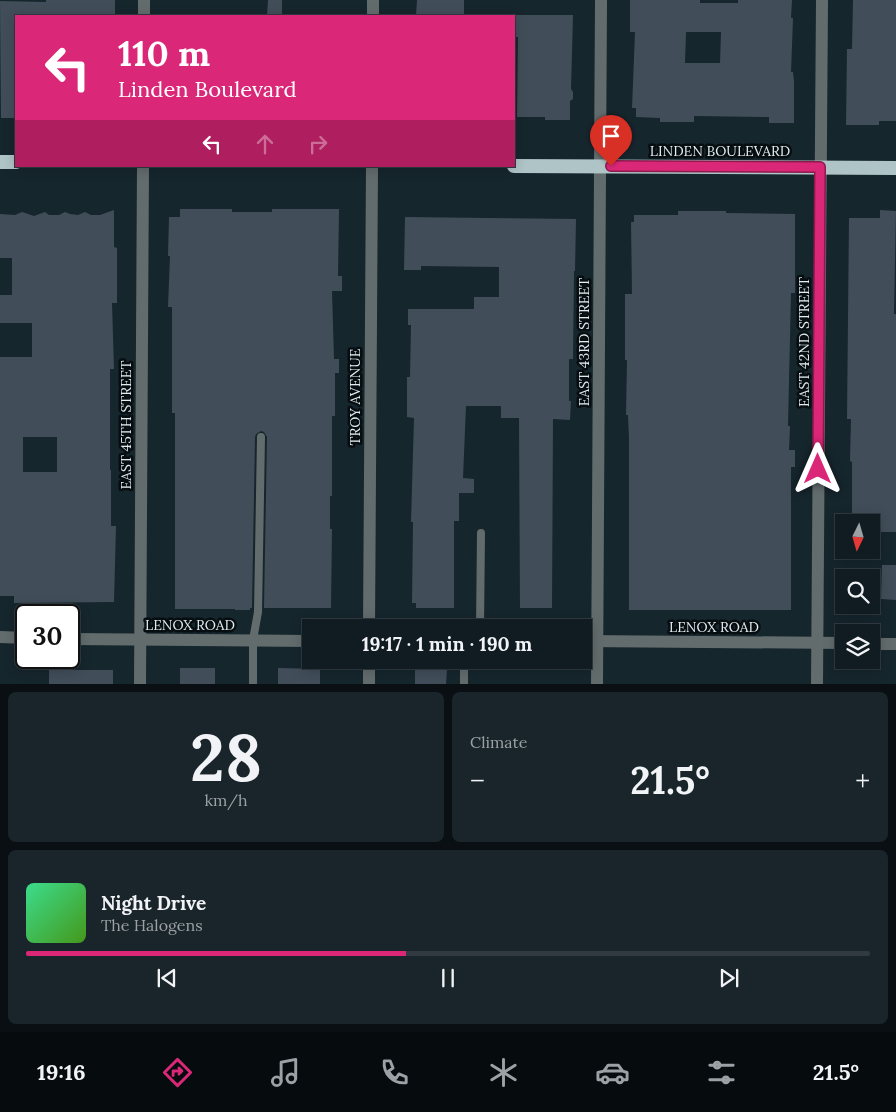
<!DOCTYPE html>
<html lang="en">
<head>
<meta charset="utf-8">
<style>
  :root { --surface:#101c22; --page:#19252a; --text:#f1f3f6; --muted:#9ca1a5; --line:#303a40; --accent:#db2777 }
  body { margin:0; font-family:Lora,serif; background:var(--page); color:var(--text); height:100vh; display:flex; flex-direction:column; font-size:19px; white-space:nowrap }
  * { box-sizing:border-box; margin:0 }
  p { font-size:16px; color:var(--muted) }
  .icon { flex:none; width:28px; height:28px; fill:none; stroke:currentColor; stroke-width:2; stroke-linecap:round; stroke-linejoin:round }
  .map { position:relative; height:684px; overflow:hidden }
  .sheet { display:flex; flex-direction:column; gap:8px; padding:8px; background:#090f13; flex:1 }
  .sheet>* { flex:none }
  .banner { position:absolute; left:15px; top:15px; width:500px; height:152px; border-radius:0px; box-shadow:0 2px 12px #0003,0 0 0 1px var(--line); background:#db2777; color:#fff; overflow:hidden }
  .needle { width:32px; rotate:185deg }
  .fabs { position:absolute; left:835px; top:514px; display:grid; gap:10px }
  .fabs a { display:grid; place-items:center; width:45px; height:45px; border-radius:0px; background:var(--surface); box-shadow:0 2px 12px #0003,0 0 0 1px var(--line); font-size:25px }
  .speed { position:absolute; left:15px; top:604px; display:flex; gap:10px; font-size:25px; font-weight:700; text-align:center }
  .speed>* { display:grid; place-content:center; width:65px; height:65px; border-radius:50%; background:var(--surface); box-shadow:0 2px 12px #0003,0 0 0 1px var(--line); line-height:1 }
  .speed .limit { border:2px solid #111; border-radius:8px; background:#fff; color:#111 }
  .pin { position:absolute; display:grid; place-items:center; width:42px; height:42px; color:#fff; margin:-51px -21px; border-radius:50% 50% 50% 0; rotate:-45deg; box-shadow:0 0 5px #0007 }
  .pin .icon { rotate:45deg }
  .me { position:absolute; width:55px; margin:-28px; rotate:0deg; stroke-linejoin:round; filter:drop-shadow(0 0 4px #0008) }
  .turn { display:flex; align-items:center; gap:18px; height:105px; padding:0 20px; font-size:22px }
  .turn .icon { width:65px; height:65px; stroke-width:2.5 }
  .turn b { display:block; font-size:35px; line-height:42px }
  .lanes { display:flex; align-items:center; height:48px; padding:0 20px; background:#0003; justify-content:center; gap:25px; direction:ltr }
  .lanes .off { opacity:.35 }
  .big { font-size:38px; font-weight:700; line-height:1.1 }
  .sheet .widget { flex:1; display:flex; flex-direction:column; justify-content:center; gap:8px; min-width:0; padding:0 18px; border-radius:8px; background:var(--page) }
  .sheet .dial { align-items:center; gap:0 }
  .dial b { font-size:65px; line-height:1 }
  .song { display:flex; align-items:center; gap:15px }
  .cover { width:60px; height:60px; border-radius:8px; background:linear-gradient(135deg,hsl(150 70% 55%),hsl(100 70% 35%)) }
  .played { height:5px; border-radius:2px; background:linear-gradient(90deg,var(--accent) 45%,var(--line) 45%) }
  .keys { display:flex; justify-content:space-around; direction:ltr }
  .heat { display:flex; justify-content:space-between; align-items:center; font-size:28px; direction:ltr }
  .sheet .tiles { flex:1; display:grid; gap:8px; grid-template-columns:1fr 1fr }
  .widget:last-child { grid-column:span 2 }
  .trip { position:absolute; left:302px; top:619px; width:290px; height:50px; border-radius:0px; background:var(--surface); box-shadow:0 2px 12px #0003,0 0 0 1px var(--line); font-weight:700; line-height:50px; text-align:center }
  .dock { display:flex; height:80px; justify-content:space-around; align-items:center; background:#060b0e; color:var(--muted) }
  .dock .icon { width:35px; height:35px }
  .dock .on { color:var(--accent) }
  .dock b { font-size:22px; color:var(--text) }
  .map>svg:first-child { display:block }
  .building { fill:#414e59; fill-rule:evenodd }
  .lines { fill:none; stroke-linecap:round; stroke-linejoin:round }
  .service { stroke:#636c6d; stroke-width:8 }
  .minor { stroke:#636c6d; stroke-width:12 }
  .trunk { stroke:#aec4c6; stroke-width:14 }
  .route-casing { stroke:#8e194d; stroke-width:12 }
  .route { stroke:#db2777; stroke-width:9 }
  .labels { text-anchor:middle; dominant-baseline:central; stroke-width:5; stroke-linejoin:round; paint-order:stroke }
  .street-label { font-size:14px; fill:#e2ecf1; stroke:#070e11 }
</style>
</head>
<body>
<div class="map">
<svg width="896" height="685" viewBox="0 0 896 685">
  <rect width="100%" height="100%" fill="#16262d"/>
  <g class="building">
    <polygon points="46,0 115,0 115,16 16,16 16,118 1,118 0,1 46,2"/>
    <polygon points="268,0 282,0 282,16 267,16"/>
    <polygon points="417,0 464,0 464,16 416,16"/>
    <path d="M630,0H700V3H738V0H792L791,18H793L791,72H793L794,81V123H769V117L694,116V122H660V118L636,117V108H632L635,32H630ZM686,32H721L720,63H685Z"/>
    <polygon points="853,0 896,0 896,121 879,121 879,125 846,125 847,49 852,49"/>
    <polygon points="514,15 573,15 571,89 573,92 573,99 570,101 570,120 545,120 545,117 517,117 518,37 514,37"/>
    <polygon points="180,209 232,209 232,212 272,212 272,209 339,209 338,276 342,276 342,291 332,291 334,359 339,359 339,373 335,373 335,416 332,416 332,496 330,496 330,529 332,529 331,608 264,608 267,437 264,432 261,431 256,434 255,437 252,608 250,608 250,610 235,610 235,609 175,609 175,413 172,413 172,307 168,307 170,256 168,256 169,217 180,217"/>
    <path d="M114,210V247L117,248V303H112L114,369H110V470H111V526H116L114,602L14,603V596H0V357H32V323H0V295H12V258H0V214L15,215L22,212L34,216L45,212L49,215H59L65,212L70,214L78,215L85,212L91,215H100ZM23,437H57V472H23Z"/>
    <polygon points="880,210 896,211 894,314 896,314 896,532 871,532 871,522 852,522 852,462 850,461 851,419 847,419 849,218 880,218"/>
    <polygon points="678,211 726,211 726,213 795,214 795,293 791,293 788,426 790,426 789,450 795,450 795,467 791,467 791,610 629,610 629,438 628,415 626,415 627,360 625,360 625,294 632,294 631,222 634,222 634,215 678,215"/>
    <polygon points="405,217 576,219 575,271 574,271 573,359 569,359 569,401 571,401 570,420 553,419 552,608 520,608 519,418 501,418 501,406 466,406 463,478 474,479 474,493 459,493 459,521 454,521 454,608 416,608 416,603 412,603 413,522 411,522 414,418 407,417 407,377 410,377 411,325 408,325 408,309 474,309 474,297 499,297 499,267 421,266 421,270 404,270"/>
    <polygon points="882,565 896,565 896,600 881,599"/>
    <polygon points="180,668 215,668 215,684 180,685"/>
    <polygon points="278,668 320,669 320,685 278,685"/>
    <polygon points="415,669 447,669 446,685 415,685"/>
    <rect x="49" y="670" width="64" height="15"/>
  </g>
  <g class="lines">
    <g class="service">
      <polyline points="480,628 481,533"/>
      <polyline points="464,660 464,685"/>
      <polyline points="253,685 253,640 258,612 261,437"/>
    </g>
    <g class="minor">
      <polyline points="144,16 144,0"/>
      <polyline points="373,16 373,0"/>
      <polyline points="369,628 372,166"/>
      <polyline points="0,637 26,638"/>
      <polyline points="69,639 311,641"/>
      <polyline points="584,641 844,643"/>
      <polyline points="871,644 896,644"/>
      <polyline points="140,685 143,166"/>
      <polyline points="369,685 369,660"/>
      <polyline points="597,685 601,0"/>
      <polyline points="817,685 822,0"/>
    </g>
    <g class="trunk">
      <polyline points="0,162 16,162"/>
      <polyline points="514,166 896,168"/>
    </g>
  </g>
  <g class="lines">
    <defs>
      <polyline id="route" points="611,166 820,167 818,469"/>
    </defs>
    <use href="#route" class="route-casing"/>
    <use href="#route" class="route"/>
  </g>
  <g class="labels">
    <g class="street-label">
      <text x="720" y="151">LINDEN BOULEVARD</text>
      <text transform="translate(584 342) rotate(-90)">EAST 43RD STREET</text>
      <text transform="translate(804 342) rotate(-90)">EAST 42ND STREET</text>
      <text transform="translate(355 397) rotate(-90)">TROY AVENUE</text>
      <text transform="translate(126 425) rotate(-90)">EAST 45TH STREET</text>
      <text x="190" y="625">LENOX ROAD</text>
      <text x="714" y="627">LENOX ROAD</text>
    </g>
  </g>
</svg>
<div class="fabs">
<a><svg class="needle" viewBox="-14 -14 28 28"><path d="M0-13l5 13h-10z" fill="#e53935"/><path d="M0 13l5-13h-10z" fill="#9ca1a5"/></svg></a>
<a><svg class="icon" aria-label="search" viewBox="0 0 24 24"><circle cx="10" cy="10" r="6"/><path d="M15 15l6 6"/></svg></a>
<a><svg class="icon" aria-label="layers" viewBox="0 0 24 24"><path d="M12 4l9 5-9 5-9-5zM3 14l9 5 9-5"/></svg></a>
</div>
<div class="speed"><div class="limit">30</div></div>
<div class="pin" style="left:611px;top:166px;background:#d93025"><svg class="icon" aria-label="arrive" viewBox="0 0 24 24"><path d="M6 21V4h12l-3 4 3 4H6"/></svg></div>
<svg class="me" style="left:818px;top:469px" viewBox="-20 -20 40 40"><path d="M0-17L14 15 0 8-14 15z" fill="#db2777" stroke="#fff" stroke-width="4"/></svg>
<div class="trip">19:17 · 1 min · 190 m</div>
<div class="banner">
<div class="turn"><svg class="icon" aria-label="left" viewBox="0 0 24 24"><path d="M17 20v-9H6M10 6l-5 5 5 5"/></svg><div><b>110 m</b>Linden Boulevard</div></div>
<div class="lanes"><svg class="icon" aria-label="left" viewBox="0 0 24 24"><path d="M17 20v-9H6M10 6l-5 5 5 5"/></svg><svg class="icon off" aria-label="ahead" viewBox="0 0 24 24"><path d="M12 20V5M6 11l6-6 6 6"/></svg><svg class="icon off" aria-label="right" viewBox="0 0 24 24"><path d="M7 20v-9h11M14 6l5 5-5 5"/></svg></div>
</div>
</div>
<section class="sheet">
<div class="tiles">
<div class="widget dial"><b>28</b><p>km/h</p></div>
<div class="widget"><p>Climate</p>
<div class="heat"><a>−</a><b class="big">21.5°</b><a>+</a></div>
</div>
<div class="widget">
<div class="song"><i class="cover"></i><div><b>Night Drive</b><p>The Halogens</p></div></div>
<div class="played"></div>
<div class="keys"><svg class="icon" aria-label="previous" viewBox="0 0 24 24"><path d="M18 5L8 12l10 7zM5 5v14"/></svg><svg class="icon" aria-label="pause" viewBox="0 0 24 24"><path d="M8 5v14M16 5v14"/></svg><svg class="icon" aria-label="next" viewBox="0 0 24 24"><path d="M6 5l10 7-10 7zM19 5v14"/></svg></div>
</div>
</div>
</section>
<nav class="dock">
<b>19:16</b>
<svg class="icon on" aria-label="directions" viewBox="0 0 24 24"><path d="M12 3l9 9-9 9-9-9zM9 14v-3h6M13 9l2 2-2 2"/></svg>
<svg class="icon" aria-label="music" viewBox="0 0 24 24"><path d="M9 18V5l10-2v13"/><circle cx="6" cy="18" r="3"/><circle cx="16" cy="16" r="3"/></svg>
<svg class="icon" aria-label="phone" viewBox="0 0 24 24"><path d="M5 4h4l2 5-3 2q2 4 5 5l2-3 5 2v4C11 20 4 13 5 4z"/></svg>
<svg class="icon" aria-label="climate" viewBox="0 0 24 24"><path d="M12 3v18M4 7l16 10M4 17L20 7"/></svg>
<svg class="icon" aria-label="car" viewBox="0 0 24 24"><path d="M5 17H2v-5l4-1 3-4h7l3 4 3 1v5h-3M9 17h6M6 11h13"/><circle cx="7" cy="17" r="2"/><circle cx="17" cy="17" r="2"/></svg>
<svg class="icon" aria-label="filters" viewBox="0 0 24 24"><path d="M4 7h16M4 17h16"/><circle cx="9" cy="7" r="2"/><circle cx="15" cy="17" r="2"/></svg>
<b>21.5°</b>
</nav>
</body>
</html>
